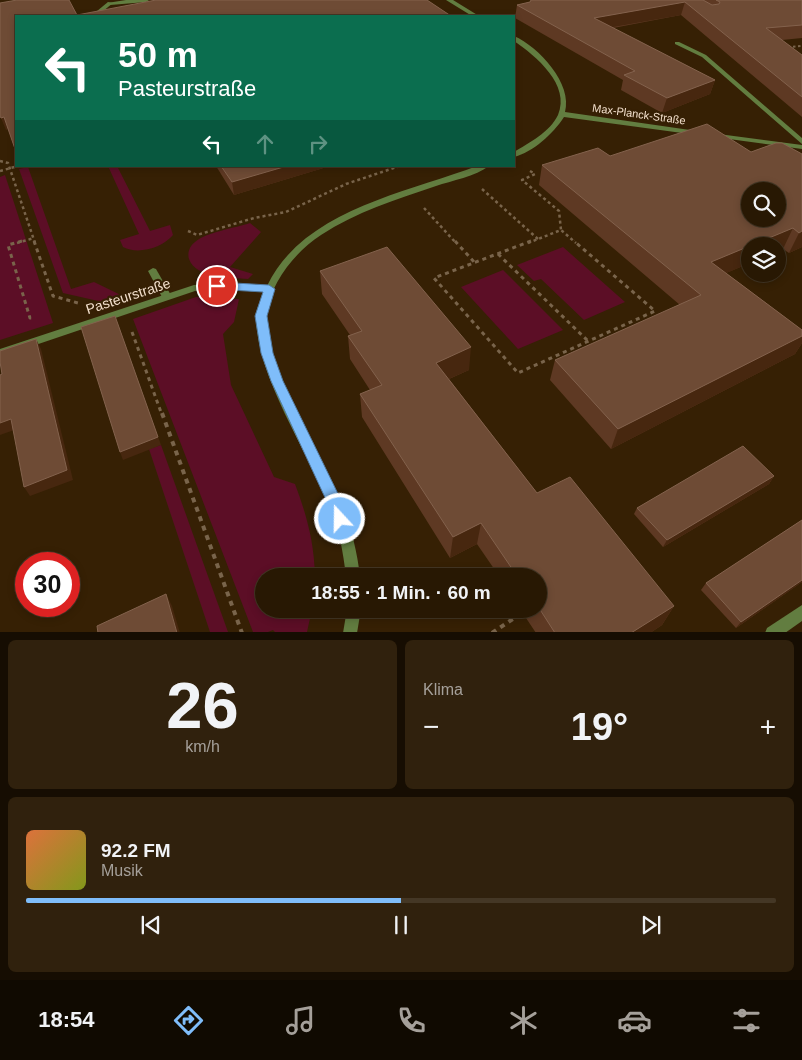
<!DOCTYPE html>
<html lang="de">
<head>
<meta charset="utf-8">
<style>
  :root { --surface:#281803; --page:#30210d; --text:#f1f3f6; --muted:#a5a09a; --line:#443725; --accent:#7fbdfa }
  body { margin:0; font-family:Helvetica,sans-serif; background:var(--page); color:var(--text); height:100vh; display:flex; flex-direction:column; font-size:19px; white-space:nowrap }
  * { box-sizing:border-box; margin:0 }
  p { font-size:16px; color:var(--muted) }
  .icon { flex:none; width:28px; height:28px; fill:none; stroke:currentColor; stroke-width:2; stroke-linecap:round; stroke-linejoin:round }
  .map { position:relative; height:632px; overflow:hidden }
  .panel { display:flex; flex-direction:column; gap:8px; padding:8px; background:#160d02; flex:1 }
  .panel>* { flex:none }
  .banner { position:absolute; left:15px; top:15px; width:500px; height:152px; border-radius:0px; box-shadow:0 2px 8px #0003,0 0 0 1px var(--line); background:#0b6e4f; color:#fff; overflow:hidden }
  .fabs { position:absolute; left:741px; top:182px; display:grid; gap:10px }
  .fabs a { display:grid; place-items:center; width:45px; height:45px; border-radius:50%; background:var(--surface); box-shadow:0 2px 8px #0003,0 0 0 1px var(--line); font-size:25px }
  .speed { position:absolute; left:15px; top:552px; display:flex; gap:10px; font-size:25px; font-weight:700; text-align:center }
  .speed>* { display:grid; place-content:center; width:65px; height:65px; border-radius:50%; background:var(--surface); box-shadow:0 2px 8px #0003,0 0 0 1px var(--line); line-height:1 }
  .speed .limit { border:8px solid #d22; background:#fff; color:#111 }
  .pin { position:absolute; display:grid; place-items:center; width:42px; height:42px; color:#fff; margin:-21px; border:2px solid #fff; border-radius:50%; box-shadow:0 1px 5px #0007 }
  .me { position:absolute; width:55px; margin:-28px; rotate:339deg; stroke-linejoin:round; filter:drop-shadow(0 0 4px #0008) }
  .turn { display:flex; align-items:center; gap:18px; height:105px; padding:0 20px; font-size:22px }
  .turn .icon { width:65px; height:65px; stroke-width:2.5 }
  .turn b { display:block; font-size:35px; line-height:42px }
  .lanes { display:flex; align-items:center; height:48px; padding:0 20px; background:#0003; justify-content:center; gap:25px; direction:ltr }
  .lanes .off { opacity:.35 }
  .big { font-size:38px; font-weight:700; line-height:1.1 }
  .panel .tile { flex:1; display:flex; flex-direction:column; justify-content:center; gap:8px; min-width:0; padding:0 18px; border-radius:8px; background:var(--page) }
  .panel .dial { align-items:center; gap:0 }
  .dial b { font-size:65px; line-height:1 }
  .song { display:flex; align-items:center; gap:15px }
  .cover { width:60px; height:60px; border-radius:8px; background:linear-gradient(135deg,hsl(20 70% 55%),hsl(70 70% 35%)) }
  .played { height:5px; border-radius:2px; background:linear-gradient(90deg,var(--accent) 50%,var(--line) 50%) }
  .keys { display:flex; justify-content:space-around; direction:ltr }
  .heat { display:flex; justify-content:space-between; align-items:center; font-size:28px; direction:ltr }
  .panel .tiles { flex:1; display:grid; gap:8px; grid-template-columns:1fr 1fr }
  .tile:last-child { grid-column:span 2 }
  .trip { position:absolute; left:255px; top:568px; width:292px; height:50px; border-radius:25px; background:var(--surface); box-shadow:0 2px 8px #0003,0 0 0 1px var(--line); font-weight:700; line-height:50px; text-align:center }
  .menu { display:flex; height:80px; justify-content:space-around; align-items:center; background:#100a01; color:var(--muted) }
  .menu .icon { width:35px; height:35px }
  .menu .selected { color:var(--accent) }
  .menu b { font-size:22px; color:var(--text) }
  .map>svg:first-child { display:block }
  .green { fill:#5c0e26 }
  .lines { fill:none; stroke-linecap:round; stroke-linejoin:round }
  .path-far3 { stroke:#79644b; stroke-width:2; stroke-dasharray:2.5 2.5; stroke-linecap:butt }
  .path-far2 { stroke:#79644b; stroke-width:2.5; stroke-dasharray:3 3; stroke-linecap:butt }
  .path-far1 { stroke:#79644b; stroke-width:3; stroke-dasharray:4 4; stroke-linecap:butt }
  .path { stroke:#79644b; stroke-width:4; stroke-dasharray:5 5; stroke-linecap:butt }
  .lane { fill:#627d40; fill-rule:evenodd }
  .street { fill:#627d40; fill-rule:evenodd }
  .wall { fill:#5e3923 }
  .shaded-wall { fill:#47270f }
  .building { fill:#6e4b35; stroke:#83624d; fill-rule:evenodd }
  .route { fill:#7fbdfa; stroke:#537ba2 }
  .labels { text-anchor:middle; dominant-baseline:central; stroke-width:4.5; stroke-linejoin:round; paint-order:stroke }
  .far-street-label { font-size:11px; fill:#f3e0cd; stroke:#362004 }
  .street-label { font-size:14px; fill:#f3e0cd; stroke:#362004 }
</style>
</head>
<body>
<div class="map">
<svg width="802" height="633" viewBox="0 0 802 633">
  <rect width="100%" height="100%" fill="#362004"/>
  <g class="green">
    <path d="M108,166H117L150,231L170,225L173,235C162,248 138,255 123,247L120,240L139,234Z"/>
    <polygon points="28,167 71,289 94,282 131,300 116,305 63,293 19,169"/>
    <polygon points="5,175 53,323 0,340 0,177"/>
    <path d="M250,223L261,232L230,267L253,274L248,279C231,277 196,279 189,259C187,252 190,246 195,242C206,232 236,228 250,223Z"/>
    <polygon points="563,247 625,302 584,320 541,279 534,281 517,265"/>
    <polygon points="503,270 563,330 518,349 461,287"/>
    <path d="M196,297L239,299L234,322L223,334L231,385L274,477L295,484C307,516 314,542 315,576H264V609H312L307,632H275L273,630L268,632H253L133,319Z"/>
    <polygon points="161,445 228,632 210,632 149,449"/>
  </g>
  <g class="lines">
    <polyline class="path-far3" points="788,47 802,46"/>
    <g class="path-far2">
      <polyline points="0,161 8,163 35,243"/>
      <polyline points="0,171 18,166"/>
      <polyline points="530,171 535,174 522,180 559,211 561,230"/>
      <polyline points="482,189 538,239"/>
      <polyline points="424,208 456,243"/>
      <polyline points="188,231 197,235 254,218 286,212 346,184 400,166"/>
      <polyline points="17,243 34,238"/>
      <polyline points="528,243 561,230 576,243"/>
    </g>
    <g class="path-far1">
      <polyline points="22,241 8,245 30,318 32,318"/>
      <polyline points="34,241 53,296 78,303"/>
      <polyline points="455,241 475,263"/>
      <polyline points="531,241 434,278 518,373 655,311 574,241"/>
      <polyline points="498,254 588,341"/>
      <polyline points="132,332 162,415"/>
    </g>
    <g class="path">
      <polyline points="162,413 242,633"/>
      <polyline points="492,633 523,612"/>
    </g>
    <g class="lane">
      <polygon points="108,2 113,3 97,16 91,16"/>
      <polygon points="153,268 156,269 172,297 170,299 164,299 162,297 148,271"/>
    </g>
    <g class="street">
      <polygon points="126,0 149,0 146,2 110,5 107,3"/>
      <polygon points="446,0 453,0 479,16 472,16"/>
      <path d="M514,36C539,47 573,84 565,112L697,131L701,133L697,135L564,117C553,134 533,152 514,157V152C529,143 550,132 558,115C571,85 536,56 514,41Z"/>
      <polygon points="675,42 679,42 706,55 802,138 802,144 702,57 675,44"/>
      <polygon points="711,133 802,145 802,149 714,137 710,135"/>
      <path d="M477,166H489C476,176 451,181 436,186C397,199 356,212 321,235C295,252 271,282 266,314C265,324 269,338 271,348C287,403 319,451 341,503C351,526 357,551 360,576H346C343,552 339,528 330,506C307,450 257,378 256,317C256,309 261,300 264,292L217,289L195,291L0,357V349L194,285L217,283L267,286C303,210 406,193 477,166Z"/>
      <polygon points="802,605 802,621 785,633 765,633 767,628"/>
      <polygon points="347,609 361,609 357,633 343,633"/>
    </g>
  </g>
  <g class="wall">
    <polygon points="531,0 802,0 802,38 782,40 802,55 802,117 681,15 613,28 715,80 710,94 662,113 621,90 623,80 515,18 517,5 530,2"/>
    <polygon points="782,143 802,247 789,253 783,249 750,246 750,263 726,273 802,330 802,343 795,354 611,449 550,380 555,360 680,305 539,185 542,165 610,156 751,152"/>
    <polygon points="216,166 330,166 234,195"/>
    <polygon points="320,271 469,370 449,379 537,493 674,606 662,625 650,633 536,633 520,609 539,609 539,576 499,576 477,544 450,558 362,417 360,394 370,390 350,359 348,336 350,335 322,294"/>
    <polygon points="774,476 769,484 663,547 634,514 637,508"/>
    <polygon points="802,520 802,582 736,628 701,590 706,583"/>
  </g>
  <g class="shaded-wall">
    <polygon points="685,2 681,15 591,31 594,18"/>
    <polygon points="715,80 710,94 662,113 667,98"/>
    <polygon points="4,117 9,129 6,130 1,118"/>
    <polygon points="287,166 330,166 234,195 232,182"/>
    <polygon points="793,228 783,249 778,251 778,246 750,246 750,263 703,283 711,262"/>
    <polygon points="802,231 802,247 789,253 799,233"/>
    <polygon points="118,324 161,445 123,460 120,452"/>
    <polygon points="802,336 802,343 795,354 611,449 618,429"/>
    <polygon points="36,339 41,349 73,480 30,496 24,487"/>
    <polygon points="471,347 469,370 435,385 436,363"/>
    <polygon points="11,419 17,429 0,435 0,423"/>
    <polygon points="774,476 769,484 663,547 667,540"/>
    <polygon points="481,523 477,544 450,558 453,537"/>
    <polygon points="802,580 802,582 736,628 741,622"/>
    <polygon points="166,594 172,606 180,633 177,633"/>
    <polygon points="674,606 662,625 650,633 631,633"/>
  </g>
  <g class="building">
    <polygon points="17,0 69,0 77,15 156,0 427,0 451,16 16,16 16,149 15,149 4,117 1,118 0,116 0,3"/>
    <polygon points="531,0 703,0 712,5 719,4 720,2 716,0 802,0 802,25 766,28 802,55 802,97 685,2 594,18 715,80 667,98 624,75 635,71 517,5 530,2"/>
    <path d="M707,124L751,152L776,143H782L802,154V231L799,233L793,228L711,262L802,330V336L618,429L555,360L701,295L542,165L598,148L610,156ZM750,191H778V219H750Z"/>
    <polygon points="221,166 287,166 232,182"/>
    <polygon points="387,247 471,347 436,363 537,493 570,477 674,606 631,633 555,633 539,608 539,576 517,576 481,523 453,537 360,394 382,385 348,336 362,331 320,271"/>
    <polygon points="115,316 158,437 120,452 81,327"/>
    <polygon points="36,339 67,470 24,487 11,419 0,423 0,375 2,374 0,362 0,351"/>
    <polygon points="743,446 774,476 667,540 637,508"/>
    <polygon points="802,520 802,580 741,622 706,583"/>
    <polygon points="166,594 177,633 98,633 97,626"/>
  </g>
  <polygon class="route" points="217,282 269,285 275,289 267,316 273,353 283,381 343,504 347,519 345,523 340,525 335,523 328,504 271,381 261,353 255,316 263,292 213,289 212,286"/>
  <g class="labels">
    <g class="far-street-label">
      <text transform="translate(639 114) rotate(8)">Max-Planck-Straße</text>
    </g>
    <g class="street-label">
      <text transform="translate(128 296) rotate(-18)">Pasteurstraße</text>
    </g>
  </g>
</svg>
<div class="fabs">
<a><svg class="icon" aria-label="search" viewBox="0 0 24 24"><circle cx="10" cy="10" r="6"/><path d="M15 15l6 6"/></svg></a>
<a><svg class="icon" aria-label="layers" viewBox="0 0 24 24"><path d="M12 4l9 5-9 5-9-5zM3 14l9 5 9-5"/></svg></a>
</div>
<div class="speed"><div class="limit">30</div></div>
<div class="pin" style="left:217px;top:286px;background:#d93025"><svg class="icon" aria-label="arrive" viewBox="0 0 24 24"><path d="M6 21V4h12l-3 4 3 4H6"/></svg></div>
<svg class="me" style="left:340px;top:519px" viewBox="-20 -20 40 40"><circle r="17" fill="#7fbdfa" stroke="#fff" stroke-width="3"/><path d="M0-11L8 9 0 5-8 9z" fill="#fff"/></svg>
<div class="trip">18:55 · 1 Min. · 60 m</div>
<div class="banner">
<div class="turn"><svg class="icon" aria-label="left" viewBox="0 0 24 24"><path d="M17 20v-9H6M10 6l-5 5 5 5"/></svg><div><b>50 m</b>Pasteurstraße</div></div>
<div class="lanes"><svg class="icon" aria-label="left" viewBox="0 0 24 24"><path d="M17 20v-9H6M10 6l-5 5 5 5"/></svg><svg class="icon off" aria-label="ahead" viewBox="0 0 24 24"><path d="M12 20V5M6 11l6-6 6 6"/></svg><svg class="icon off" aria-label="right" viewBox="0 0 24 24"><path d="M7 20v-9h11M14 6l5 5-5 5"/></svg></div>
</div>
</div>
<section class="panel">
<div class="tiles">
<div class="tile dial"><b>26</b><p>km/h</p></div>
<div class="tile"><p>Klima</p>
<div class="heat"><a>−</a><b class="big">19°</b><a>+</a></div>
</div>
<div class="tile">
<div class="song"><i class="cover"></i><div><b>92.2 FM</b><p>Musik</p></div></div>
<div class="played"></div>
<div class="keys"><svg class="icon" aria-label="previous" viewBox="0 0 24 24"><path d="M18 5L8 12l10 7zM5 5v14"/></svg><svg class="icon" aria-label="pause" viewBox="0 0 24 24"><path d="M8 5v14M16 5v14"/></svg><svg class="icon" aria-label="next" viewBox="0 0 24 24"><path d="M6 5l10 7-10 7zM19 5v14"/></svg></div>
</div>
</div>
</section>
<nav class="menu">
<b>18:54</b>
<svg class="icon selected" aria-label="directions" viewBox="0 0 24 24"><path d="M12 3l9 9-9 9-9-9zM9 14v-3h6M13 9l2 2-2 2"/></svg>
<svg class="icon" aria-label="music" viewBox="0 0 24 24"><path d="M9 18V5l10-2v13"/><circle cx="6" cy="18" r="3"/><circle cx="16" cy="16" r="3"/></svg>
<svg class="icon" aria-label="phone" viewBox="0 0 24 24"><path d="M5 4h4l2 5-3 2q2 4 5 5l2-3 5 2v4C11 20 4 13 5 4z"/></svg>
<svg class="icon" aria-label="climate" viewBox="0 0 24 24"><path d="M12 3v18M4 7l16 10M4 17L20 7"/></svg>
<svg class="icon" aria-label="car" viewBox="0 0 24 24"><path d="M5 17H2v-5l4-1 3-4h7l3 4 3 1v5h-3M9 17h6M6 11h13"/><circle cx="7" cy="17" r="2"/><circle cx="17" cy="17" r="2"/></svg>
<svg class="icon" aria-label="filters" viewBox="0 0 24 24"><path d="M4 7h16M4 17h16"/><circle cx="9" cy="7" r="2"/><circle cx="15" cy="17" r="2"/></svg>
</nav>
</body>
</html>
